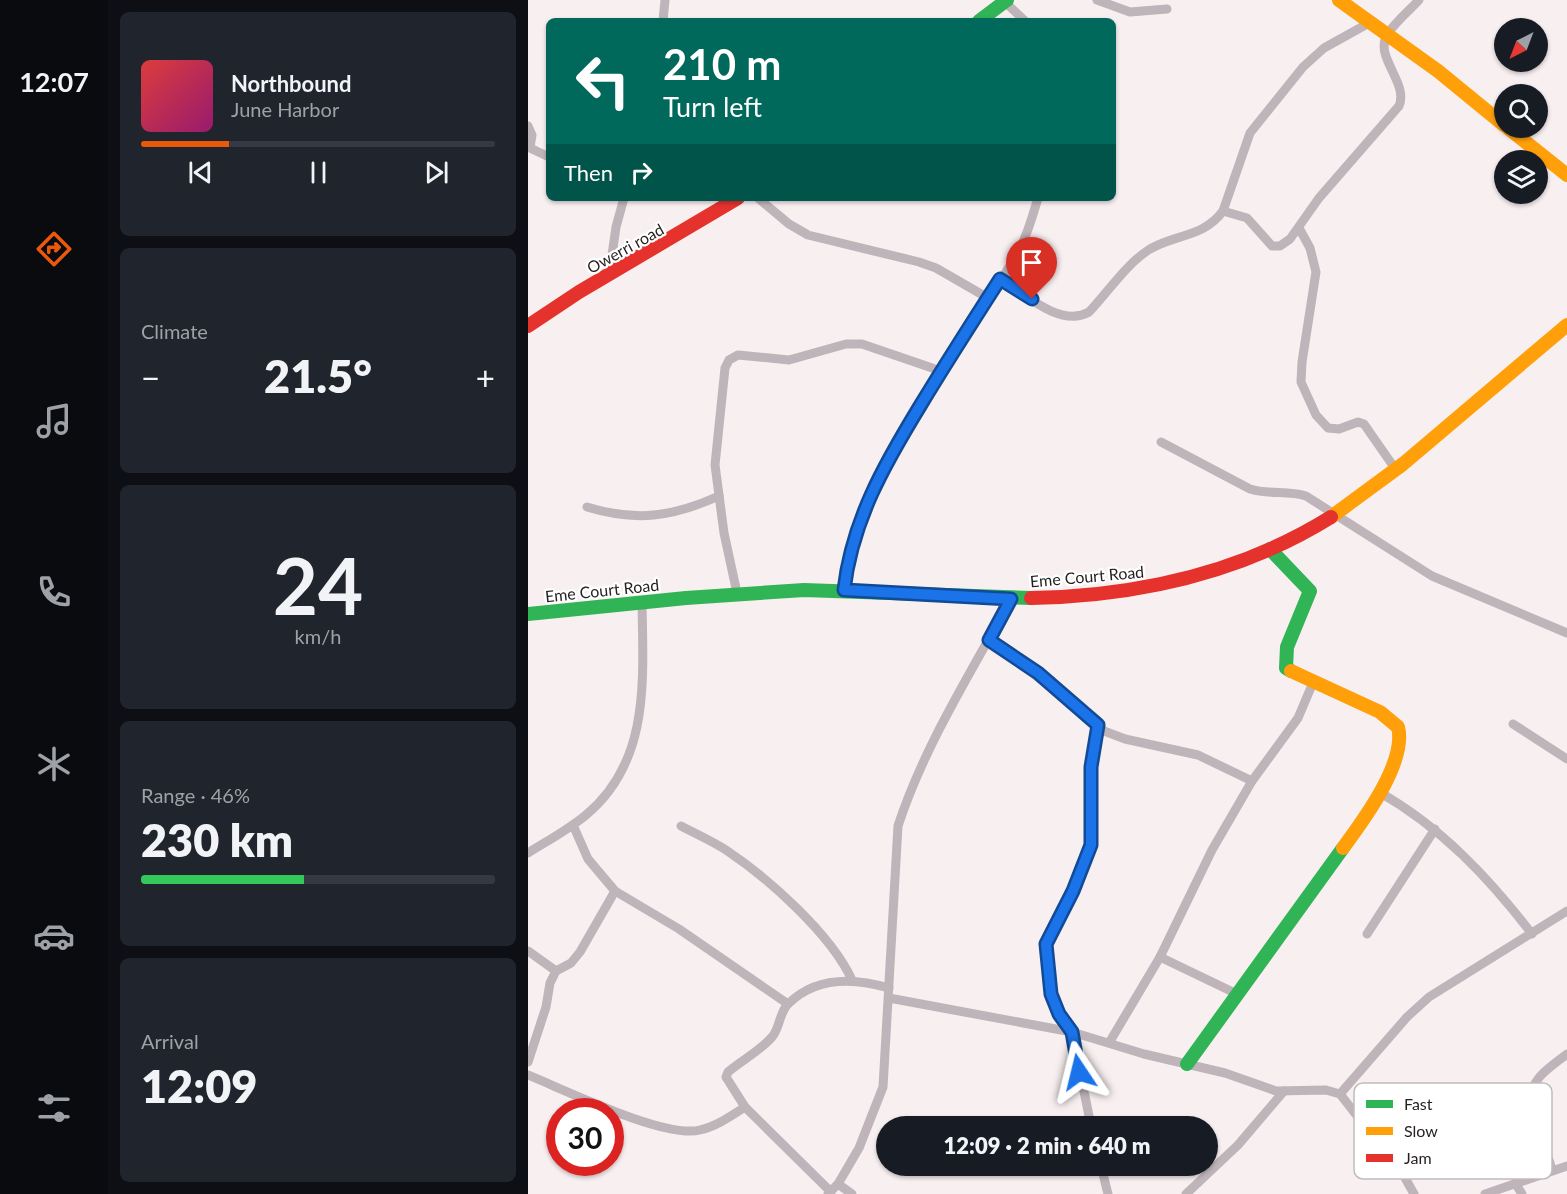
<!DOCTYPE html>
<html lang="en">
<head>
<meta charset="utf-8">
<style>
  :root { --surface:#171b24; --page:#20242c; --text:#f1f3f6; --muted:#9ea1a6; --line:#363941; --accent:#ea580c }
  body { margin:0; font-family:Lato,sans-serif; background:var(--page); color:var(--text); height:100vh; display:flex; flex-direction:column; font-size:22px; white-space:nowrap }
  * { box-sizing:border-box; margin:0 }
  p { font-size:20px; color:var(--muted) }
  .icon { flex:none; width:33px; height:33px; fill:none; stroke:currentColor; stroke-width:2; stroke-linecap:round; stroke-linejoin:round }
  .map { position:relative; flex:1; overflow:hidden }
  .details { display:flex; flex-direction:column; gap:12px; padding:12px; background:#0d0f14; width:420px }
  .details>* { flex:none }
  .top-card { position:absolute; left:18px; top:18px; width:570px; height:183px; border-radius:9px; box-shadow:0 2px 4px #0004; background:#00695c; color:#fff; overflow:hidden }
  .needle { width:39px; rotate:222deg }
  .tools { position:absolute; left:966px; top:18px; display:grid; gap:12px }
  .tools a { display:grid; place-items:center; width:54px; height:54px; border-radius:50%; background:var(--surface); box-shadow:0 2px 4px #0004; font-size:30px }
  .speed { position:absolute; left:18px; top:1098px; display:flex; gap:12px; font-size:30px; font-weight:700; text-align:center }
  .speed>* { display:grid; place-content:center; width:78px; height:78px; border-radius:50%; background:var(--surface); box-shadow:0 2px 4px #0004; line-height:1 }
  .speed .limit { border:9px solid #d22; background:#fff; color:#111 }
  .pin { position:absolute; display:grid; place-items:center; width:51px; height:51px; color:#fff; margin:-62px -26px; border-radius:50% 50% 50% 0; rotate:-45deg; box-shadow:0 0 6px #0007 }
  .pin .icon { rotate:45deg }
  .me { position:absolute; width:66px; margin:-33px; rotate:350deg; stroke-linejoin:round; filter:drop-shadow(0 0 4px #0008) }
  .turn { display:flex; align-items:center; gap:21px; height:126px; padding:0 18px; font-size:27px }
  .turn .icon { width:78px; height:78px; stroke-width:2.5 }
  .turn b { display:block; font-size:42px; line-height:51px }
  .then { display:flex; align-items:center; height:57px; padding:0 18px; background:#0003; gap:12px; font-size:22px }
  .big { font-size:45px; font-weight:800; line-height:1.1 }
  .details .card { flex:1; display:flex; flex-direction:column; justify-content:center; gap:9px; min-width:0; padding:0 21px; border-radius:9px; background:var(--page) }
  .details .dial { align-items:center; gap:0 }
  .dial b { font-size:78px; line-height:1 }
  .song { display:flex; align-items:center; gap:18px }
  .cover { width:72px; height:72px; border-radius:9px; background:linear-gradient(135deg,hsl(0 70% 55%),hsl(320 70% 35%)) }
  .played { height:6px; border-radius:3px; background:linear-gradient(90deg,var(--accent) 25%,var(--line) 25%) }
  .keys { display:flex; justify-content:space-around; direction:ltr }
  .heat { display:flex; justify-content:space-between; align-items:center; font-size:33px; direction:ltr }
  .charge { height:9px; border-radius:4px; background:linear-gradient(90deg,#34c759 46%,var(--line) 0) }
  .trip { position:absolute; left:348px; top:1116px; width:342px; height:60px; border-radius:30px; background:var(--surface); box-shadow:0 2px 4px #0004; font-weight:800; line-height:60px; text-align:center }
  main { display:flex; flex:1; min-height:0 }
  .tab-bar { display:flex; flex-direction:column; width:108px; justify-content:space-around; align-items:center; background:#090b0e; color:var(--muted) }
  .tab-bar .icon { width:42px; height:42px }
  .tab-bar .active { color:var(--accent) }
  .tab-bar b { font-size:27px; color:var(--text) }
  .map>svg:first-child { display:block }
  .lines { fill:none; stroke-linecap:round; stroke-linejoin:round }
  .street { stroke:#bfb4b9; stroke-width:9 }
  .fast { stroke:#30b455; stroke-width:14 }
  .slow { stroke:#ff9f0a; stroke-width:14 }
  .jam { stroke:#e5322d; stroke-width:14 }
  .route-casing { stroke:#114b97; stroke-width:15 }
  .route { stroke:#1a73e8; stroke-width:10 }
  .labels { text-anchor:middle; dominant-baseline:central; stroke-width:4.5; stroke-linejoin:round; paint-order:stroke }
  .street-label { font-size:16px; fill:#251f1f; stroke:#fff }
  .key { fill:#fff; stroke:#bebcbc; stroke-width:1.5 }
  .key-label { font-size:16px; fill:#251f1f }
</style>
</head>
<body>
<main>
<nav class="tab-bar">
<b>12:07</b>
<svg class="icon active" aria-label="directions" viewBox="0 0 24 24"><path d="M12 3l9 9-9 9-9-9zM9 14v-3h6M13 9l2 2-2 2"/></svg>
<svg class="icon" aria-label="music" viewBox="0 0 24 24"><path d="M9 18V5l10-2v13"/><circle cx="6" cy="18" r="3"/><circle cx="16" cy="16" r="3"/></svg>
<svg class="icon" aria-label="phone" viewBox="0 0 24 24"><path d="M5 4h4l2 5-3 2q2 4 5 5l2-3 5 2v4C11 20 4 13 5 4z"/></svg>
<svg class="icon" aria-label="climate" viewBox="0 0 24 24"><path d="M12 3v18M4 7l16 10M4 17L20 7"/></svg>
<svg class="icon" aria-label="car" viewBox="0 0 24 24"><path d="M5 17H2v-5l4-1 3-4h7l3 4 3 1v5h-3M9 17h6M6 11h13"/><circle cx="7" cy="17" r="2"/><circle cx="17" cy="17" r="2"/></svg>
<svg class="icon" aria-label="filters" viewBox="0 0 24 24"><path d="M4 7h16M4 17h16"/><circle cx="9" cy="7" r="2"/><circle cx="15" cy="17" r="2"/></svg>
</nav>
<section class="details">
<div class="card">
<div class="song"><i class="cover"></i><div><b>Northbound</b><p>June Harbor</p></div></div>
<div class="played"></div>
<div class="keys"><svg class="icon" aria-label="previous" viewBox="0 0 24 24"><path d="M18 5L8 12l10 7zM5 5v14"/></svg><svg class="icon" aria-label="pause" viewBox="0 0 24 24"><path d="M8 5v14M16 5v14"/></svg><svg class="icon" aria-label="next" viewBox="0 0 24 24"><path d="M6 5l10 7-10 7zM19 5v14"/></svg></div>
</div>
<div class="card"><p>Climate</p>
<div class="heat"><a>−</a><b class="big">21.5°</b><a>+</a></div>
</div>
<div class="card dial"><b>24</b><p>km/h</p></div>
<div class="card"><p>Range · 46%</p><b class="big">230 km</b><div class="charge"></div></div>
<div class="card"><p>Arrival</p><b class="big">12:09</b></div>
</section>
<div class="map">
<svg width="1039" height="1194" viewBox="0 0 1039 1194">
  <rect width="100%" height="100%" fill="#f8eff0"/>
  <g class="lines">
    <g class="street">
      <polyline points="569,0 602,12 639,9"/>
      <polyline points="477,2 497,21"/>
      <polyline points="135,21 137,0"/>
      <polyline points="0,126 4,135 2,147"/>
      <polyline points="0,147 21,157"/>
      <polyline points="230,198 261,224 280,235 391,262 408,268 460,298"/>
      <path d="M695,211L719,218L744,246H752L762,239L791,198L871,106C881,83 846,57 859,35C867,22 881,11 891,0"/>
      <polyline points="771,228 782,248 788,272 774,362 773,382 788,415 800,428 811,429 830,422 836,424 868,470"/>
      <polyline points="81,276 88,227 96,198"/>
      <path d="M473,279C496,294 533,328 561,312C580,292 599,263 622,249C648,234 676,237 695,211L722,133L775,67L796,48L841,23"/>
      <path d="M633,442L722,489C741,495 760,490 778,496L904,576L1039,633"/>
      <path d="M59,507C108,522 144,517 191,496"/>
      <path d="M316,590C331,463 425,364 487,257C498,239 504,218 510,198"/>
      <polyline points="209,593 196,533 187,465 197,368 201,360 210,355 261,360 318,344 334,344 413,371"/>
      <polyline points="461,640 510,673 576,731 597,739 670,755 724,781"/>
      <polyline points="985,724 1039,759"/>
      <path d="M851,792C913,827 961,878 1004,934"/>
      <polyline points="45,825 60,859 87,891 151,929 260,1004"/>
      <path d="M153,826C168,834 184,841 198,850C240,878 303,934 324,980"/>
      <path d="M0,853C19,841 40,830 58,815C123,761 115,678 114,602"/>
      <polyline points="839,934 907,829"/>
      <polyline points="0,951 28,971"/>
      <polyline points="632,957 707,993"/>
      <polyline points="361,998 544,1032 616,1054 697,1073 748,1091 798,1090 812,1094 876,1176 886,1194"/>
      <polyline points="581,1043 632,957 684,850 724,781 770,718 784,685"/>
      <polyline points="0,1062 18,1007 22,983 28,971 43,963 52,952 87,891"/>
      <path d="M0,1075C37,1090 137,1139 172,1130C189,1126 203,1116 217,1107"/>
      <polyline points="812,1094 879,1017 901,997 1039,911"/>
      <polyline points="563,1126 544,1032 531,1014 523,994 518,944 545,891 563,845 563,767 570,725"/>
      <polyline points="573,1166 580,1194"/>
      <path d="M1024,1169L1001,1102C1004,1077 1021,1068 1039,1054"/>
      <polyline points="987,1183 994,1194"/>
      <polyline points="310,1184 324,1194"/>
      <path d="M303,1192L217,1107L198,1077L200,1072C214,1060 232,1051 244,1037C252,1028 251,1013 260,1004C288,976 327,978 361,988"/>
      <path d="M300,1194L310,1184L331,1148L355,1087L370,826C396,746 443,673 483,599"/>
      <polyline points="658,1194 710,1145 756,1091"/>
      <polyline points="957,1194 1039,1166"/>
    </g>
    <g class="fast">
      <polyline points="451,21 479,0"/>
      <polyline points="742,549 782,591 759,647 758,668 763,671"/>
      <polyline points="0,614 158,598 276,590 503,598"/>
      <polyline points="659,1064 815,848"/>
    </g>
    <g class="slow">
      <polyline points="811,0 910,71 976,125"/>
      <polyline points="980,128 1039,175"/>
      <polyline points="803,517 875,464 1039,325"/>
      <path d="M763,671L852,712L870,727C879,762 835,821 815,848"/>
    </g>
    <g class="jam">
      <polyline points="0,326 51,292 210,198"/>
      <path d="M503,598C608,596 713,573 803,517"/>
    </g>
  </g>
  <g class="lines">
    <defs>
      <path id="route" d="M504,299L472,279C445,321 418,363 392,406C356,465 324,521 316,590L483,599L461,640L510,673L570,725L563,767V845L545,891L518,944L523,994L531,1014L544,1032L551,1072"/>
    </defs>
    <use href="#route" class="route-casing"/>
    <use href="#route" class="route"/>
  </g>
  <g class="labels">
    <g class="street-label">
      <text transform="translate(97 248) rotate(-29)">Owerri road</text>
      <text transform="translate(559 576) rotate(-5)">Eme Court Road</text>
      <text transform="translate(74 590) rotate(-6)">Eme Court Road</text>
    </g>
  </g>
  <rect x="826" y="1083" width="198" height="96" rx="9" class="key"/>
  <rect x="838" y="1100" width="27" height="8" fill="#30b455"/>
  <rect x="838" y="1127" width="27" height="8" fill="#ff9f0a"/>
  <rect x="838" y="1154" width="27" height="8" fill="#e5322d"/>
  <g class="key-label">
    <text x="876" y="1110">Fast</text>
    <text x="876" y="1137">Slow</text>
    <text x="876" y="1164">Jam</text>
  </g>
</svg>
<div class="tools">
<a><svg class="needle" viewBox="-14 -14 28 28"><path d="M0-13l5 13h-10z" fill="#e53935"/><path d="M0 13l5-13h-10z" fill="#9ea1a6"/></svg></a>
<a><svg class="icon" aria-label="search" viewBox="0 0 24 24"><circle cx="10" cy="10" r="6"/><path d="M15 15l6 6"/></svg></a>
<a><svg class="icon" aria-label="layers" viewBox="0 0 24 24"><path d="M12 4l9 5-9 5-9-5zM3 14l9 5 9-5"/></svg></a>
</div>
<div class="speed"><div class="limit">30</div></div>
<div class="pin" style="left:504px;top:299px;background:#d93025"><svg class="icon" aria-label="arrive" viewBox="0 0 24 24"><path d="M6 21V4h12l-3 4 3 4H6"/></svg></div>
<svg class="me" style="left:551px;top:1072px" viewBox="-20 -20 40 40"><path d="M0-17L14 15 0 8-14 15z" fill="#1a73e8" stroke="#fff" stroke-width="4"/></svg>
<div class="trip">12:09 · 2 min · 640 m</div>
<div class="top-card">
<div class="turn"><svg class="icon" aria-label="left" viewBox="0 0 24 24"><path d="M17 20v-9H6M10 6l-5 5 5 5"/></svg><div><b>210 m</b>Turn left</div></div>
<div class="then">Then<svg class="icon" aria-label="right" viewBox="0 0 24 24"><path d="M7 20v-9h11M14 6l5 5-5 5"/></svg></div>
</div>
</div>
</main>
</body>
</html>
